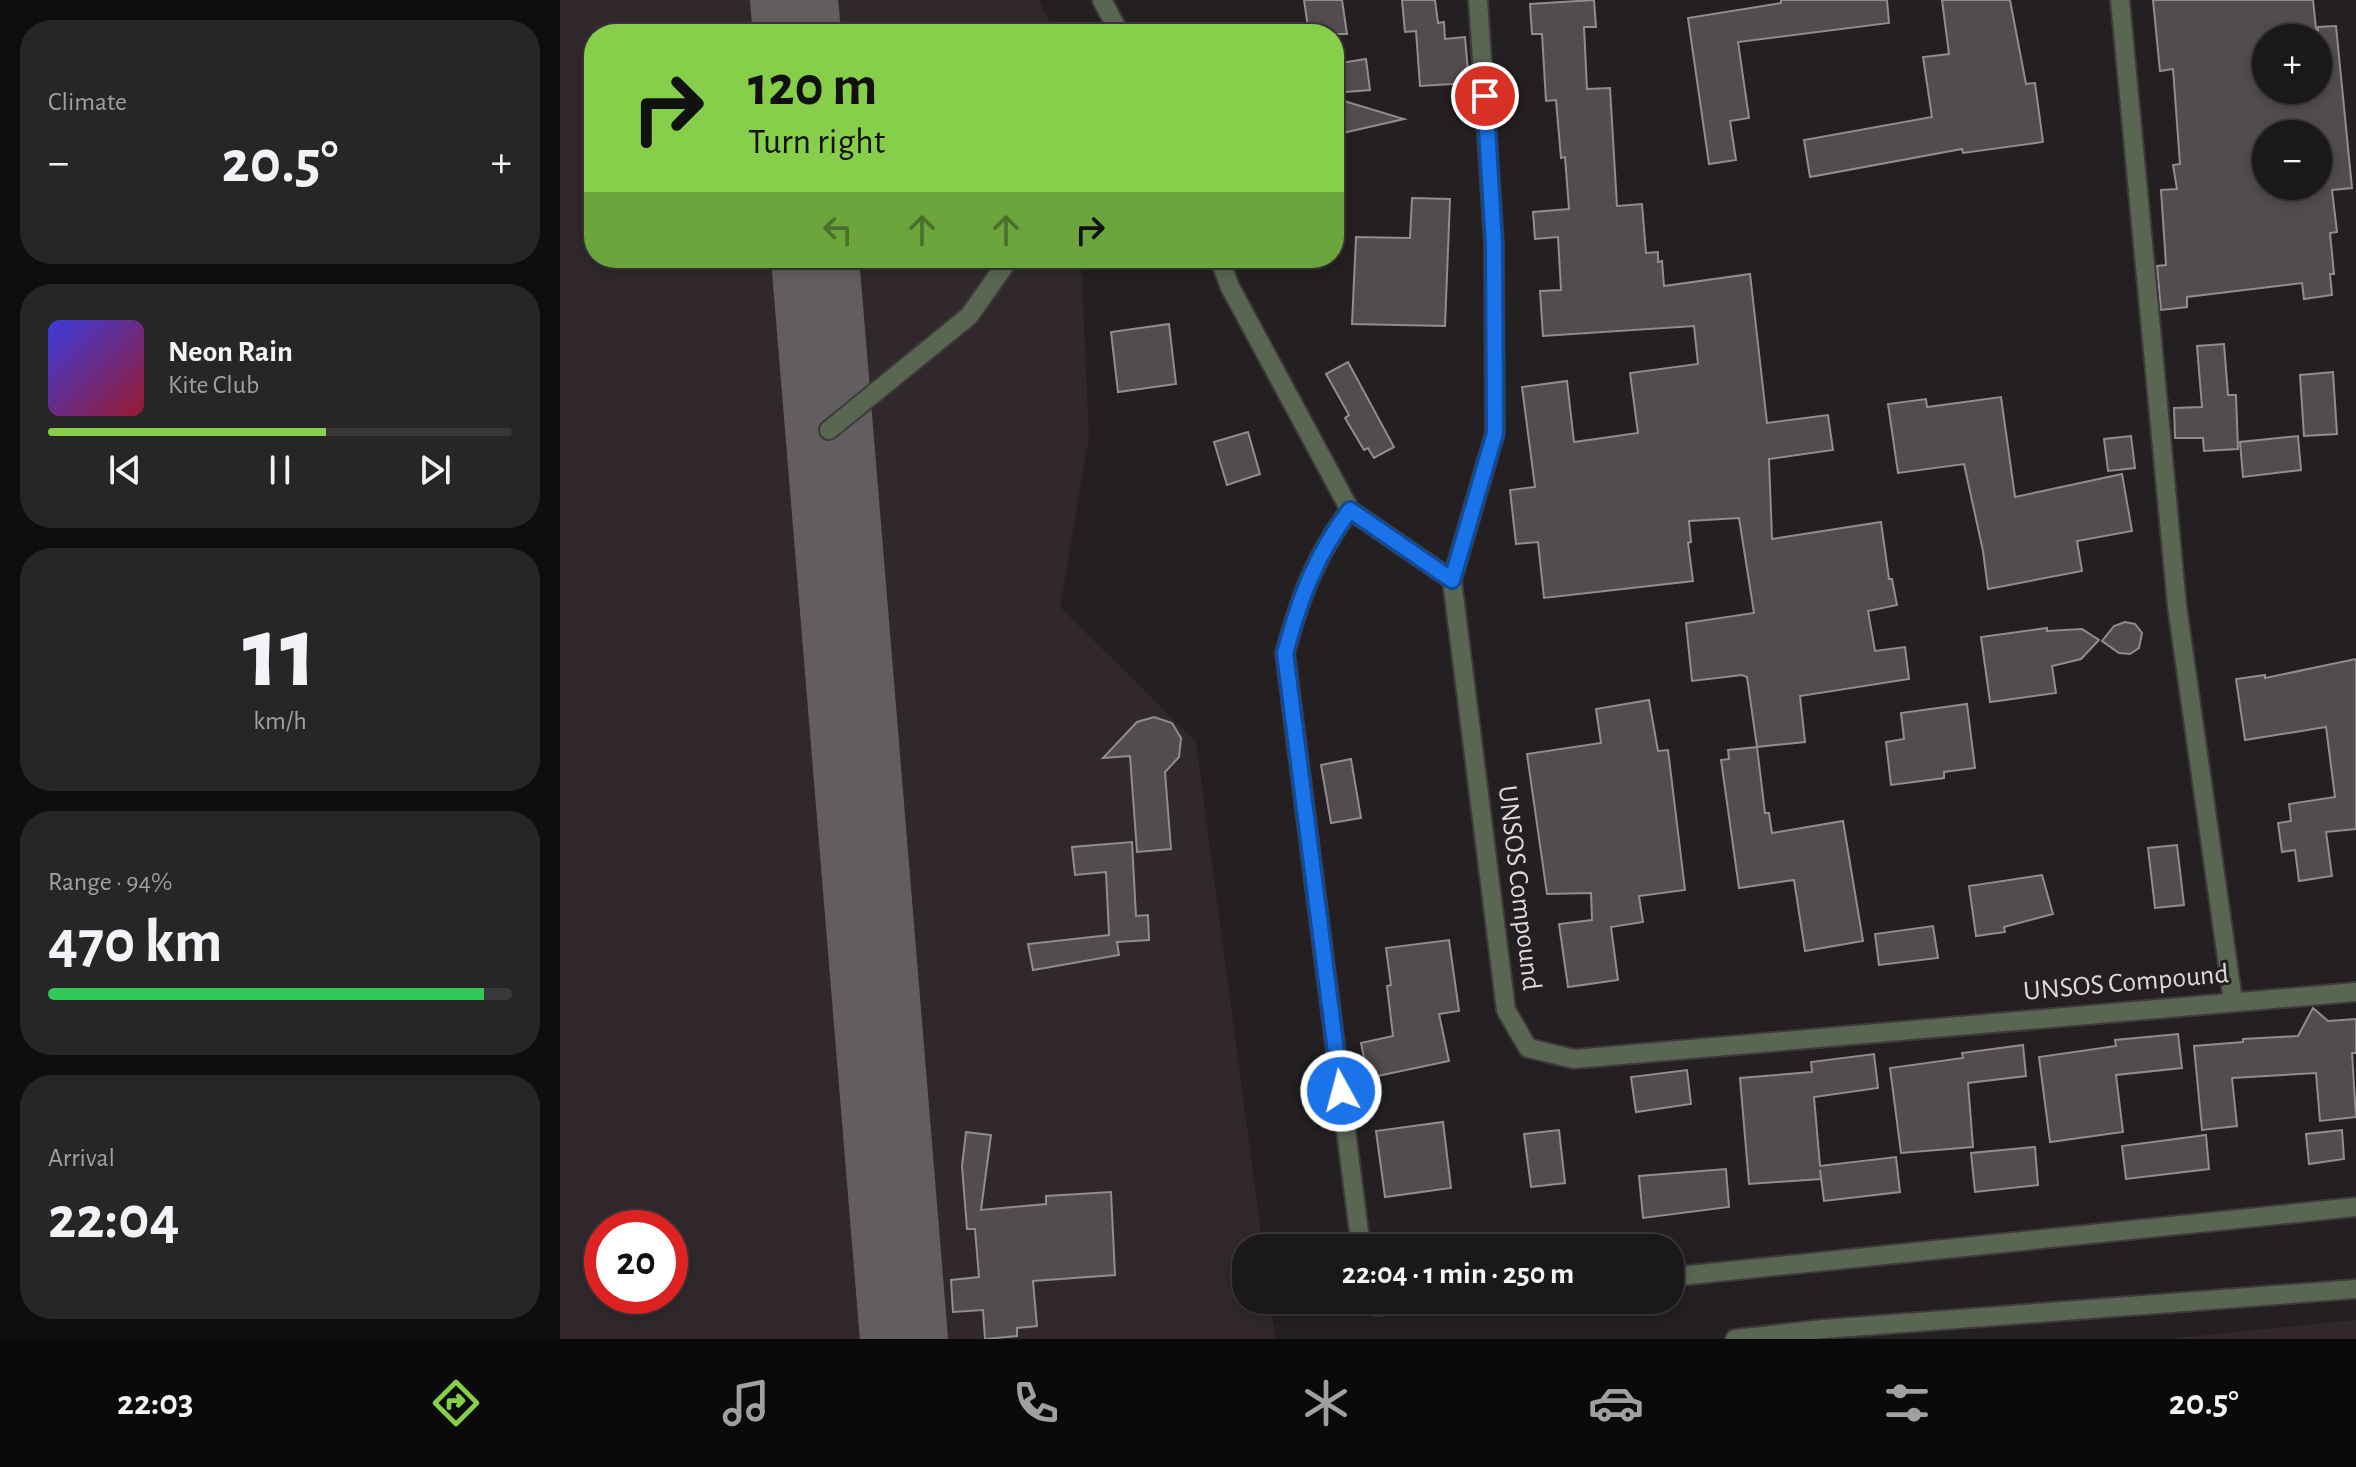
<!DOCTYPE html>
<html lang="en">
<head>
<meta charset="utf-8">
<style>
  :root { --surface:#1b181a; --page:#282527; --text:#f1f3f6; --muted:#a0a0a2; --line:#393739; --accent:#87cf4a }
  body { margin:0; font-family:"Alegreya Sans",sans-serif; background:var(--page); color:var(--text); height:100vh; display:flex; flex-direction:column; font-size:30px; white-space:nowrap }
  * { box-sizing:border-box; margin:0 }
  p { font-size:26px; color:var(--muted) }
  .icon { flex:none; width:44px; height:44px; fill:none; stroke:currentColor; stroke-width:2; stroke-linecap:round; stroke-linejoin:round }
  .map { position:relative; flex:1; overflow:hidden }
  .side { display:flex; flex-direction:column; gap:20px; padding:20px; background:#0f0d0e; width:560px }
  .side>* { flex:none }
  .hud { position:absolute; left:24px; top:24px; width:760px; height:244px; border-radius:32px; box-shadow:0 4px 12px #0003,0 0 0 2px var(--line); background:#87cf4a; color:#111; overflow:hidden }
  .fabs { position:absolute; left:1692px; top:24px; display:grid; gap:16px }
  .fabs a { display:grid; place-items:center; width:80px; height:80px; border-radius:50%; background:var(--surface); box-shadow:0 4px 12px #0003,0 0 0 2px var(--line); font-size:40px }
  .speed { position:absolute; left:24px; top:1210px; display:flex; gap:16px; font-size:40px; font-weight:700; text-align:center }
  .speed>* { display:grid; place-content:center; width:104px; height:104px; border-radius:50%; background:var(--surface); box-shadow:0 4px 12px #0003,0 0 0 2px var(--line); line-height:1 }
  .speed .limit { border:12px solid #d22; background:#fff; color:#111 }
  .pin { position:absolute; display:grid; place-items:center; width:68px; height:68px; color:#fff; margin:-34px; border:4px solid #fff; border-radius:50%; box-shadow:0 2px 8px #0007 }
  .me { position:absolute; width:88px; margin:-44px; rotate:353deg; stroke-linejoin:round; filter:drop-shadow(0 0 6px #0008) }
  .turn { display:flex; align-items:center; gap:28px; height:168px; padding:0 32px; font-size:36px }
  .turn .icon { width:104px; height:104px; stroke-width:2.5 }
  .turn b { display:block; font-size:56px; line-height:68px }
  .lanes { display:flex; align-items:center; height:76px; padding:0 32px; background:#0003; justify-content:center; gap:40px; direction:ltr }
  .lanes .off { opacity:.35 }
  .big { font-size:60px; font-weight:700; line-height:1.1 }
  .side .tile { flex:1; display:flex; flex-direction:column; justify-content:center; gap:12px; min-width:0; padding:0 28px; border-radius:32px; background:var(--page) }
  .side .dial { align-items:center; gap:0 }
  .dial b { font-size:104px; line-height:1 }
  .song { display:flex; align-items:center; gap:24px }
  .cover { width:96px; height:96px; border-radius:12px; background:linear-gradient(135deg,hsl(240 70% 55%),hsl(350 70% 35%)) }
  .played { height:8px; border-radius:4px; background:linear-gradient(90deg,var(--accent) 60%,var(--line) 60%) }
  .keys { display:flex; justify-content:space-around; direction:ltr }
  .heat { display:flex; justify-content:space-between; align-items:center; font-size:44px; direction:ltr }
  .charge { height:12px; border-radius:6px; background:linear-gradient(90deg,#34c759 94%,var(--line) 0) }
  .trip { position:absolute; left:672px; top:1234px; width:452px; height:80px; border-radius:32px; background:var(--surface); box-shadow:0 4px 12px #0003,0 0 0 2px var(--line); font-weight:700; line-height:80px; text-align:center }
  .tabs { display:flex; height:128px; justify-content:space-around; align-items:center; background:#0b0a0a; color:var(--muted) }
  .tabs .icon { width:56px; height:56px }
  .tabs .active { color:var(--accent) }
  .tabs b { font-size:36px; color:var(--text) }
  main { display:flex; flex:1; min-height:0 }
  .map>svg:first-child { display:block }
  .built { fill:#30282d; fill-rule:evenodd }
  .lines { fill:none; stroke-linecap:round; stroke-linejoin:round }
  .taxiway { stroke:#625e60; stroke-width:88 }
  .building { fill:#514c4e; stroke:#918c8f; stroke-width:2; fill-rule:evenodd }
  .lane-casing { stroke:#3e3a3c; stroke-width:22 }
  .lane { stroke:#596651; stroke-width:18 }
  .route-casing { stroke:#114b97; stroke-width:20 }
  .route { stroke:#1a73e8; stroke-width:14 }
  .labels { text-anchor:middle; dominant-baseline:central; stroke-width:6; stroke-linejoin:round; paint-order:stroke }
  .street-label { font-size:28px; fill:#dcd9db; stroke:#242022 }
</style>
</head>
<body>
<main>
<section class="side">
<div class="tile"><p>Climate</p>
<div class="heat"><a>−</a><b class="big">20.5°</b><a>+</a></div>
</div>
<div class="tile">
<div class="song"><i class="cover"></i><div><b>Neon Rain</b><p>Kite Club</p></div></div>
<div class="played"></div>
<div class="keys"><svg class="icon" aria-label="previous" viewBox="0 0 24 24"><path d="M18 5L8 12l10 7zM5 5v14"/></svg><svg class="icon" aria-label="pause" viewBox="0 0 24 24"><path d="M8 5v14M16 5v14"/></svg><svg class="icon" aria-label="next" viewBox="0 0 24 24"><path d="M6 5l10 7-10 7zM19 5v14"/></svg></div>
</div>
<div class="tile dial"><b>11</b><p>km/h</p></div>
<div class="tile"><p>Range · 94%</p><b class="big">470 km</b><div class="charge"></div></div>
<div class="tile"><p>Arrival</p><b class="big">22:04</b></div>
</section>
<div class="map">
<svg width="1796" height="1339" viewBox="0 0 1796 1339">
  <rect width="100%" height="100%" fill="#242022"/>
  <g class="built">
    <path d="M0,0H479L495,34H34V258H521L529,436L500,607L636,742L703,1248H686V1300H710L715,1339H0ZM42,1228H110V1296H42Z"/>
    <polygon points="1796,1320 1796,1339 1607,1339"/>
  </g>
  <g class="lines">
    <g class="taxiway">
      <polyline points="234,0 237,34"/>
      <polyline points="255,258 344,1339"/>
    </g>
  </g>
  <g class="building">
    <polygon points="744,0 782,0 787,34 749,34"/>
    <polygon points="842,0 875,0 878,23 884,22 885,39 905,37 909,83 860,86 856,31 845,32"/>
    <polygon points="1034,0 1036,27 1024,27 1027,89 1050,88 1057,206 1082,204 1086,253 1098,252 1098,262 1102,261 1104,286 1190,274 1207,423 1268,415 1273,450 1209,459 1212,539 1321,522 1329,579 1332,579 1337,605 1308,611 1315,651 1345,647 1349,679 1240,696 1245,742 1197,747 1205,813 1209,813 1212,833 1283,821 1303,941 1245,951 1234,880 1179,888 1161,760 1169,759 1168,750 1197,747 1187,677 1182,675 1132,681 1126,623 1194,613 1179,518 1129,521 1131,542 1128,543 1133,581 984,598 978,542 956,544 950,490 975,487 962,387 1007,381 1014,442 1078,433 1070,373 1138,364 1134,326 983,336 980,291 1001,290 998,237 975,239 973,212 1009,209 1005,157 1001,158 996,100 986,101 982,34 972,34 970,4"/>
    <polygon points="1221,0 1327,0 1329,23 1178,42 1189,118 1170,121 1176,160 1149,164 1128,18 1221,3"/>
    <polygon points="1382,0 1450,0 1466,84 1475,83 1483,142 1403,153 1402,149 1250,177 1244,140 1372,117 1363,57 1389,54"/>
    <path d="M1593,0H1753L1757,38H1706V90H1758V27L1776,26L1792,188L1772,190L1777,232L1770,233L1774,274H1770L1772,295L1744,299L1742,283L1627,297V307L1601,310L1597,266L1606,265L1601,190L1617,189L1613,165L1620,164L1613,69L1600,71ZM1706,134H1758V186H1706Z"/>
    <polygon points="806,59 810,90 774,93 774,64"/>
    <polygon points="774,98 844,119 774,135"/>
    <polygon points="852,198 890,199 885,326 792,324 796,237 850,238"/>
    <polygon points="609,324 616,384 558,392 551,332"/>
    <polygon points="1664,344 1668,395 1676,395 1678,449 1644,451 1643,438 1615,438 1614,408 1642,407 1637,346"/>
    <polygon points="788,362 834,447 814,458 808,448 804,450 785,418 789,415 766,374"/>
    <polygon points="1773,372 1777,434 1744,436 1740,375"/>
    <polygon points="1441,397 1455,497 1562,474 1572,531 1517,541 1522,571 1428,589 1423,551 1404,464 1338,473 1328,404 1366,399 1367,407"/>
    <polygon points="688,432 700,474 667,485 654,442"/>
    <polygon points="1571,436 1575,468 1548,471 1544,439"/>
    <polygon points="1738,436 1741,470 1683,477 1680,442"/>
    <polygon points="1565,622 1575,624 1582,633 1579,648 1570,654 1559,653 1542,641 1554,626"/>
    <polygon points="1487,628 1487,631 1522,629 1539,640 1521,659 1492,666 1496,693 1430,702 1421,637"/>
    <polygon points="1796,659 1796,829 1766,832 1772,876 1739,881 1735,850 1722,852 1718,823 1731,821 1729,804 1775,797 1766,727 1685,740 1676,679 1705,675 1705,678"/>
    <polygon points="1089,700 1098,751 1108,750 1125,890 1079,896 1083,922 1051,927 1058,980 1008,987 999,924 1032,920 1031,893 987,894 967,754 1041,743 1036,709"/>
    <polygon points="1407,704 1415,768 1384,772 1384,778 1331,785 1326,742 1344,739 1341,713"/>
    <polygon points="594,717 612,723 621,738 619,757 605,772 611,849 577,852 570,756 543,758 577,722"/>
    <polygon points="791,759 801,818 771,823 761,765"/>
    <polygon points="572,842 576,916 588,915 589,940 557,942 559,955 473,970 468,944 549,935 546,872 515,875 512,847"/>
    <polygon points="1617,845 1624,905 1595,908 1588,848"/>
    <polygon points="1482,875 1493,914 1444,927 1445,932 1416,936 1409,886"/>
    <polygon points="1373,926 1378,958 1319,965 1315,934"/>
    <polygon points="889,940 899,1011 879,1014 889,1061 808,1078 801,1043 833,1036 827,986 831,985 826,948"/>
    <polygon points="1753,1008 1768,1021 1796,1019 1796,1053 1792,1053 1796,1117 1760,1121 1756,1073 1672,1078 1677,1126 1642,1130 1634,1046 1683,1042 1683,1039 1738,1036"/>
    <polygon points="1618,1034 1622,1068 1556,1075 1563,1132 1490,1142 1479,1057 1556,1046 1555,1040"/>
    <polygon points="1463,1045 1466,1076 1408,1083 1413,1147 1341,1153 1330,1068 1403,1058 1402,1053"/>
    <polygon points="1314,1054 1318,1088 1254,1097 1260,1166 1336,1157 1340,1192 1264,1201 1260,1170 1261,1179 1189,1184 1180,1078 1252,1072 1251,1062"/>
    <polygon points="1127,1070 1131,1104 1076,1112 1071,1077"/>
    <polygon points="883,1122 891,1188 825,1197 816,1131"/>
    <polygon points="999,1130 1005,1183 971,1187 964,1134"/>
    <polygon points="1782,1130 1784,1159 1749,1164 1746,1134"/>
    <polygon points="406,1132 431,1135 421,1210 486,1204 486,1196 551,1192 555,1275 473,1281 477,1326 457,1328 457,1336 425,1339 423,1310 393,1312 391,1280 419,1277 415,1229 407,1229 402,1166"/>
    <polygon points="1646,1135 1649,1169 1566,1179 1562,1146"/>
    <polygon points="1475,1147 1478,1185 1415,1192 1411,1153"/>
    <polygon points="1166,1169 1169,1207 1083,1218 1079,1176"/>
  </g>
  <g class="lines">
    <defs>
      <g id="lane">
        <polyline points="542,0 560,34"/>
        <polyline points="918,0 934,244 935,433 892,580 946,1010 968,1048 1014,1059 1796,992"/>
        <polyline points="1560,0 1617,606 1673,1001"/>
        <polyline points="659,258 670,287 790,510 892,580"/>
        <polyline points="269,430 409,316 450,258"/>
        <path d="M790,510C755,556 740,598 725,653L801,1248"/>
        <polyline points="1110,1277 1796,1207"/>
        <polyline points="815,1300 816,1306 879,1300"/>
        <polyline points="1175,1339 1264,1329 1796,1289"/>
      </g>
    </defs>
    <use href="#lane" class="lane-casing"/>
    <use href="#lane" class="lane"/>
  </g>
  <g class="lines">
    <defs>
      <path id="route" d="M781,1091L725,653C740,598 755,556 790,510L892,580L935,433L934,244L925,96"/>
    </defs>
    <use href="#route" class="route-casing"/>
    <use href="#route" class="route"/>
  </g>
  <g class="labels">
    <g class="street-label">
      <text transform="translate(959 888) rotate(83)">UNSOS Compound</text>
      <text transform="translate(1566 983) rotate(-5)">UNSOS Compound</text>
    </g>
  </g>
</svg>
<div class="fabs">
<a>+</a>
<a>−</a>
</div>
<div class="speed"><div class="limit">20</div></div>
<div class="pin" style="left:925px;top:96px;background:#d93025"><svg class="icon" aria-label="arrive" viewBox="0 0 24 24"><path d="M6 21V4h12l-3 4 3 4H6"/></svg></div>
<svg class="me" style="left:781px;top:1091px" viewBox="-20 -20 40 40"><circle r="17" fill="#1a73e8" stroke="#fff" stroke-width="3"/><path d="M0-11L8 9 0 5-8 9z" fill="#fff"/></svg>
<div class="trip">22:04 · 1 min · 250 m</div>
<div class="hud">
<div class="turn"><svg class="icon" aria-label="right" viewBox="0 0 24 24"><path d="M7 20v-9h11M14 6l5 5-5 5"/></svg><div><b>120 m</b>Turn right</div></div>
<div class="lanes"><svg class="icon off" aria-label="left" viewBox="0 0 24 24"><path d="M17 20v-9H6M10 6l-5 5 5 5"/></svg><svg class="icon off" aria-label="ahead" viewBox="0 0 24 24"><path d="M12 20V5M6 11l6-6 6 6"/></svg><svg class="icon off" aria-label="ahead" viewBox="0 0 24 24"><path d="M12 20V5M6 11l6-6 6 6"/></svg><svg class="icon" aria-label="right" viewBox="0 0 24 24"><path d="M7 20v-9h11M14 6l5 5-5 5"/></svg></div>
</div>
</div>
</main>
<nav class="tabs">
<b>22:03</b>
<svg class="icon active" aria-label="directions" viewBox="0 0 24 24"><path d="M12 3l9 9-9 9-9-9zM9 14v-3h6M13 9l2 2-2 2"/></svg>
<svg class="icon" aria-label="music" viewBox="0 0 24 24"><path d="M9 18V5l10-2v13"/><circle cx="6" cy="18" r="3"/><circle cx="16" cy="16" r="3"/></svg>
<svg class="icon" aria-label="phone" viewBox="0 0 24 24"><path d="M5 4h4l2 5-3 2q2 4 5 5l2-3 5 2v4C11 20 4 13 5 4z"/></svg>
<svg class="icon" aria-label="climate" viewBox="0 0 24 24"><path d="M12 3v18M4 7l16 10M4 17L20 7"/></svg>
<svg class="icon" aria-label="car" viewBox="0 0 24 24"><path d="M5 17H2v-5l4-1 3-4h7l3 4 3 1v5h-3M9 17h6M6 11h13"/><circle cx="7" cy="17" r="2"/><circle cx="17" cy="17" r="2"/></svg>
<svg class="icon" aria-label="filters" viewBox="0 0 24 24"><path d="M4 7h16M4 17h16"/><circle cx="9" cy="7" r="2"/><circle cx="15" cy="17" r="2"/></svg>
<b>20.5°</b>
</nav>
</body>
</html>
